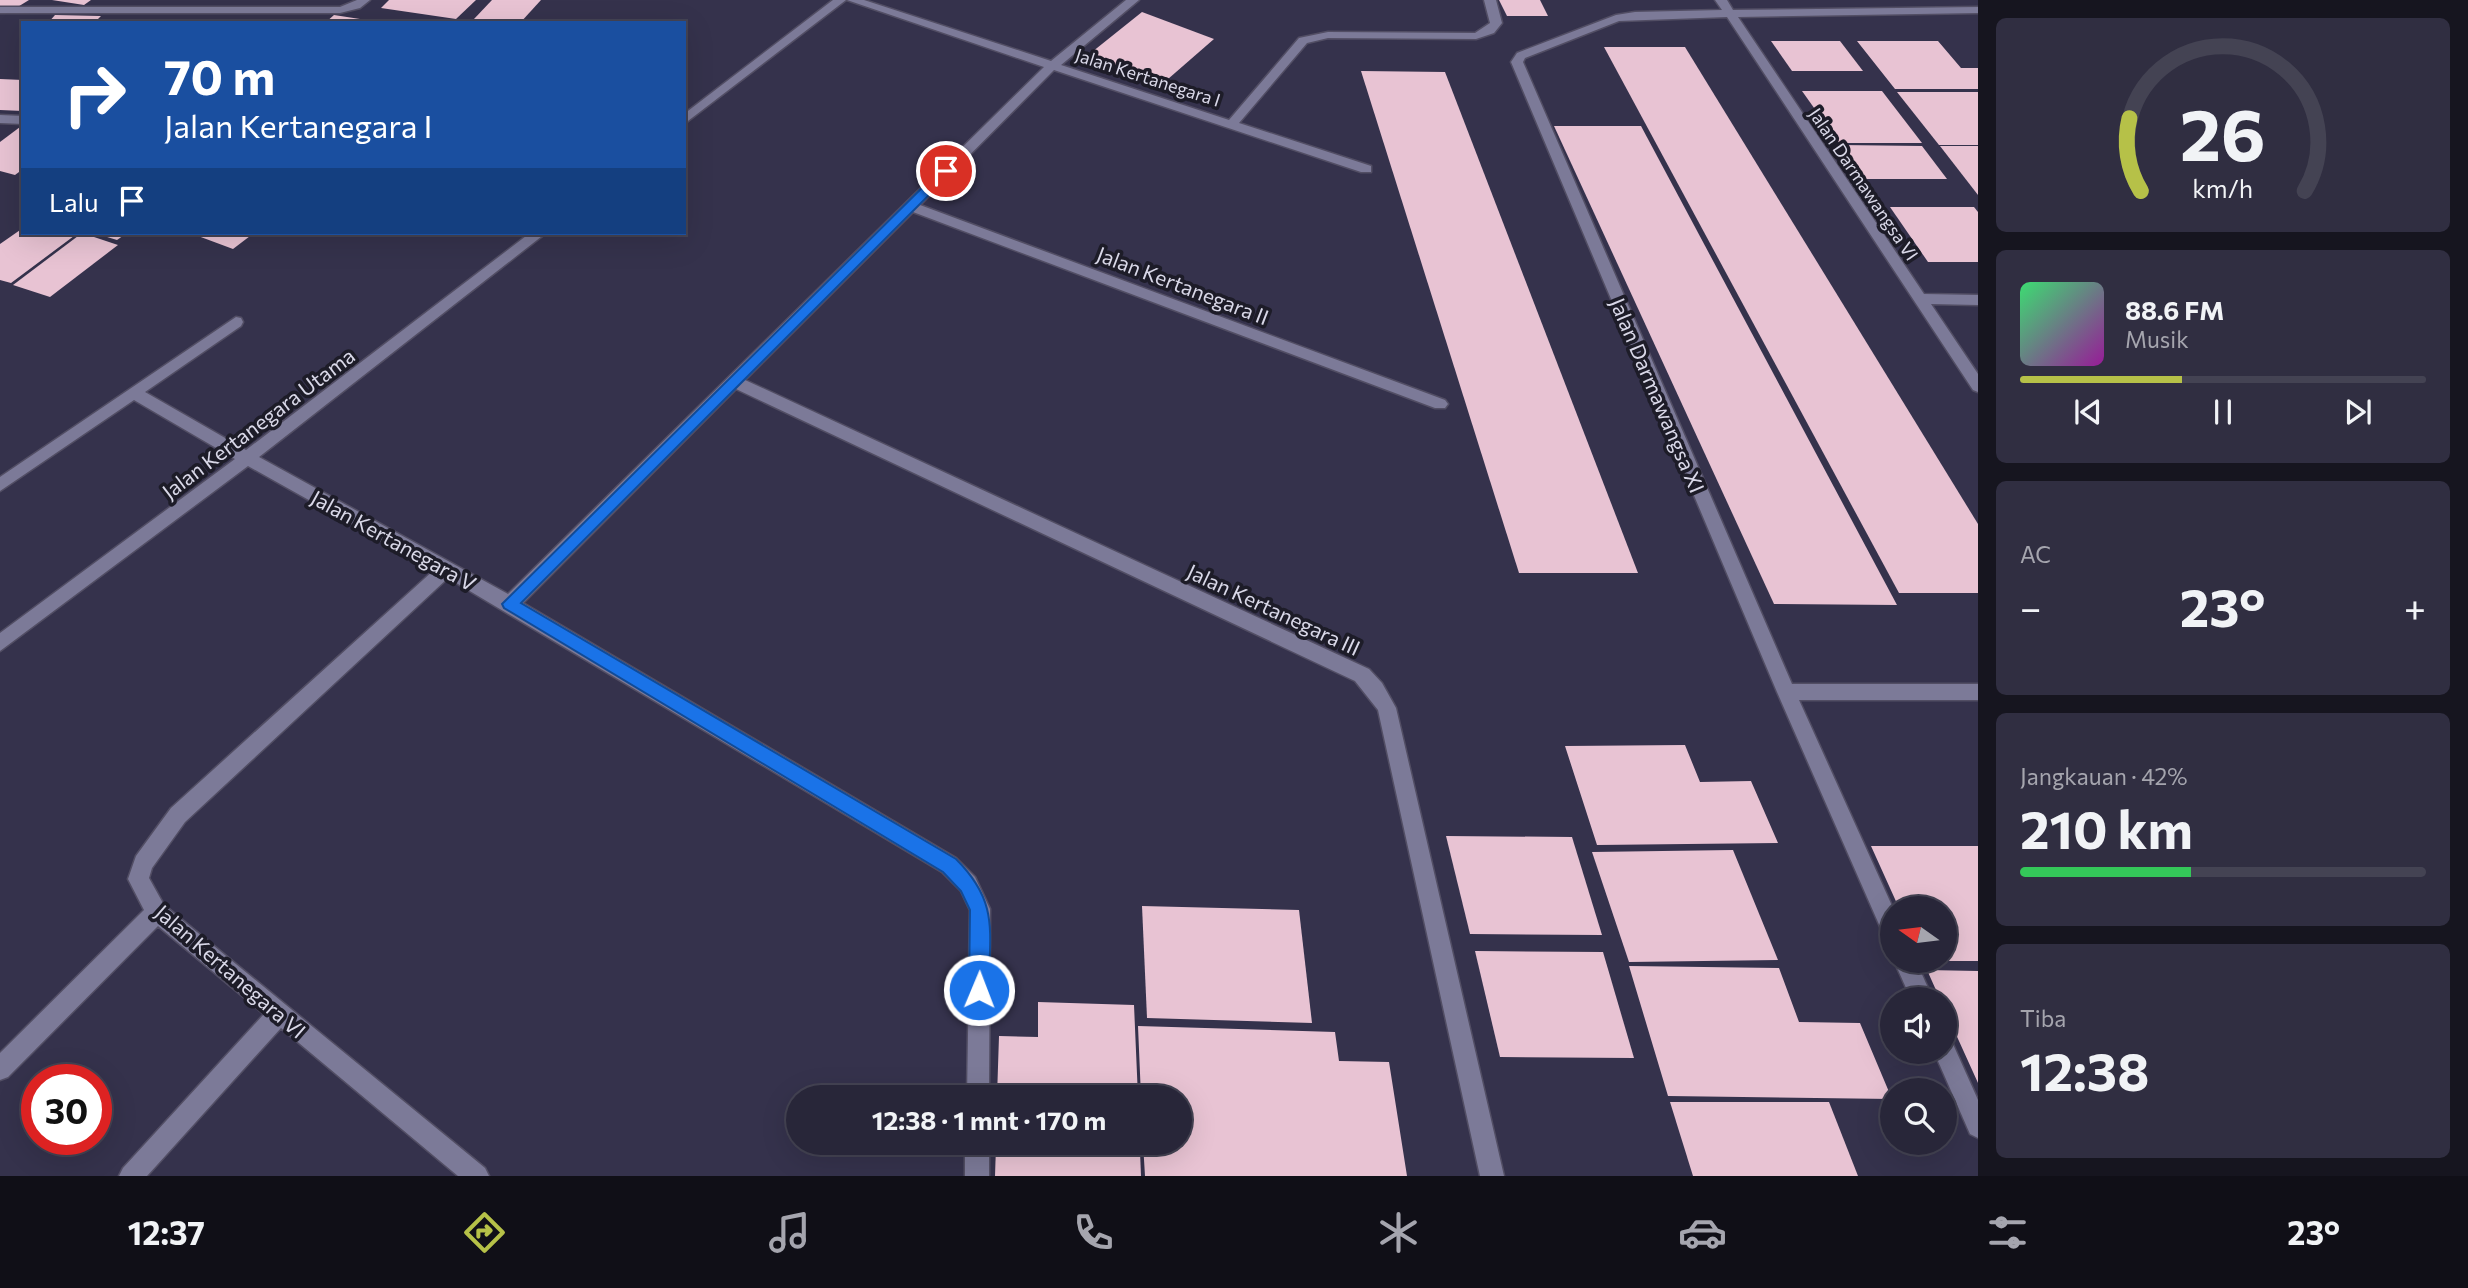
<!DOCTYPE html>
<html lang="id">
<head>
<meta charset="utf-8">
<style>
  :root { --surface:#282639; --page:#302e41; --text:#f1f3f6; --muted:#a5a5ae; --line:#444353; --accent:#b6c148 }
  body { margin:0; font-family:Commissioner,sans-serif; background:var(--page); color:var(--text); height:100vh; display:flex; flex-direction:column; font-size:26px; white-space:nowrap }
  * { box-sizing:border-box; margin:0 }
  p { font-size:23px; color:var(--muted) }
  .icon { flex:none; width:38px; height:38px; fill:none; stroke:currentColor; stroke-width:2; stroke-linecap:round; stroke-linejoin:round }
  .map { position:relative; flex:1; overflow:hidden }
  .drawer { display:flex; flex-direction:column; gap:18px; padding:18px; background:#16151f; width:490px }
  .drawer>* { flex:none }
  .top-card { position:absolute; left:21px; top:21px; width:665px; height:214px; border-radius:0px; box-shadow:0 7px 28px #0002,0 0 0 2px var(--line); background:#1a4fa0; color:#fff; overflow:hidden }
  .needle { width:46px; rotate:284deg }
  .fabs { position:absolute; left:1880px; top:896px; display:grid; gap:14px }
  .fabs a { display:grid; place-items:center; width:77px; height:77px; border-radius:50%; background:var(--surface); box-shadow:0 7px 28px #0002,0 0 0 2px var(--line); font-size:35px }
  .speed { position:absolute; left:21px; top:1064px; display:flex; gap:14px; font-size:35px; font-weight:700; text-align:center }
  .speed>* { display:grid; place-content:center; width:91px; height:91px; border-radius:50%; background:var(--surface); box-shadow:0 7px 28px #0002,0 0 0 2px var(--line); line-height:1 }
  .speed .limit { border:10px solid #d22; background:#fff; color:#111 }
  .pin { position:absolute; display:grid; place-items:center; width:60px; height:60px; color:#fff; margin:-30px; border:4px solid #fff; border-radius:50%; box-shadow:0 2px 7px #0007 }
  .me { position:absolute; width:77px; margin:-38px; rotate:1deg; stroke-linejoin:round; filter:drop-shadow(0 0 5px #0008) }
  .turn { display:flex; align-items:center; gap:24px; height:147px; padding:0 28px; font-size:32px }
  .turn .icon { width:91px; height:91px; stroke-width:2.5 }
  .turn b { display:block; font-size:49px; line-height:60px }
  .then { display:flex; align-items:center; height:66px; padding:0 28px; background:#0003; gap:14px; font-size:26px }
  .big { font-size:52px; font-weight:700; line-height:1.1 }
  .drawer .tile { flex:1; display:flex; flex-direction:column; justify-content:center; gap:10px; min-width:0; padding:0 24px; border-radius:10px; background:var(--page) }
  .drawer .dial { align-items:center; gap:0 }
  .dial svg { height:182px; overflow:visible; fill:none; stroke:var(--line); stroke-width:7; stroke-linecap:round; text-anchor:middle }
  .dial text { fill:var(--text); stroke:none }
  .song { display:flex; align-items:center; gap:21px }
  .cover { width:84px; height:84px; border-radius:10px; background:linear-gradient(135deg,hsl(140 70% 55%),hsl(300 70% 35%)) }
  .played { height:7px; border-radius:4px; background:linear-gradient(90deg,var(--accent) 40%,var(--line) 40%) }
  .keys { display:flex; justify-content:space-around; direction:ltr }
  .heat { display:flex; justify-content:space-between; align-items:center; font-size:38px; direction:ltr }
  .charge { height:10px; border-radius:5px; background:linear-gradient(90deg,#34c759 42%,var(--line) 0) }
  .trip { position:absolute; left:786px; top:1085px; width:406px; height:70px; border-radius:35px; background:var(--surface); box-shadow:0 7px 28px #0002,0 0 0 2px var(--line); font-weight:700; line-height:70px; text-align:center }
  .tabs { display:flex; height:112px; justify-content:space-around; align-items:center; background:#100f17; color:var(--muted) }
  .tabs .icon { width:49px; height:49px }
  .tabs .active { color:var(--accent) }
  .tabs b { font-size:32px; color:var(--text) }
  main { display:flex; flex:1; min-height:0 }
  .map>svg:first-child { display:block }
  .building { fill:#e8c3d3 }
  .lines { fill:none; stroke-linecap:round; stroke-linejoin:round }
  .minor-casing { stroke:#524e64; stroke-width:3 }
  .minor { fill:#7c7a98; fill-rule:evenodd }
  .route { fill:#1a73e8; stroke:#114b97; stroke-width:2 }
  .labels { text-anchor:middle; dominant-baseline:central; stroke-width:7; stroke-linejoin:round; paint-order:stroke }
  .far-street-label { font-size:18px; fill:#d9d8e8; stroke:#1d1c28 }
  .street-label { font-size:21px; fill:#d9d8e8; stroke:#1d1c28 }
</style>
</head>
<body>
<main>
<div class="map">
<svg width="1978" height="1176" viewBox="0 0 1978 1176">
  <rect width="100%" height="100%" fill="#35324c"/>
  <g class="building">
    <polygon points="0,0 29,0 16,8 0,6"/>
    <polygon points="52,0 91,0 84,5"/>
    <polygon points="389,0 476,0 456,19 381,8"/>
    <polygon points="492,0 541,0 520,23 474,19"/>
    <polygon points="1499,0 1540,0 1548,16 1507,16"/>
    <polygon points="1142,12 1214,39 1160,86 1087,56"/>
    <polygon points="55,15 101,16 94,23 48,23"/>
    <polygon points="334,15 373,21 373,23 325,23"/>
    <polygon points="1771,41 1840,41 1863,71 1792,71"/>
    <polygon points="1857,41 1938,41 1961,68 1978,68 1978,89 1895,89"/>
    <polygon points="1604,47 1685,47 1978,524 1978,593 1899,593"/>
    <polygon points="1361,71 1445,72 1638,573 1519,573"/>
    <polygon points="0,79 23,80 23,111 0,110"/>
    <polygon points="1802,91 1882,91 1922,143 1839,143"/>
    <polygon points="1897,92 1978,92 1978,145 1939,145"/>
    <polygon points="1554,126 1641,126 1897,605 1774,604"/>
    <polygon points="20,127 23,128 23,169 15,175 0,171 0,142"/>
    <polygon points="1840,145 1922,146 1947,179 1864,179"/>
    <polygon points="1940,146 1978,146 1978,195"/>
    <polygon points="1890,207 1974,207 1978,212 1978,262 1928,262"/>
    <polygon points="23,228 23,233 78,233 11,283 0,280 0,244"/>
    <polygon points="82,233 118,245 50,297 13,285"/>
    <polygon points="94,233 127,233 117,240"/>
    <polygon points="190,233 254,233 233,249"/>
    <polygon points="1685,745 1700,782 1751,781 1778,843 1597,845 1565,746"/>
    <polygon points="1446,836 1572,837 1602,935 1470,934"/>
    <polygon points="1871,846 1978,846 1978,961 1944,961 1944,908 1899,908"/>
    <polygon points="1733,850 1778,960 1629,962 1592,852"/>
    <polygon points="1142,906 1299,910 1312,1023 1147,1018"/>
    <polygon points="1475,951 1603,952 1634,1058 1500,1057"/>
    <polygon points="1629,966 1779,968 1799,1022 1860,1023 1892,1099 1668,1096"/>
    <polygon points="1927,970 1978,971 1978,1083 1944,1008 1944,999 1940,999"/>
    <polygon points="1038,1002 1134,1005 1138,1097 997,1097 999,1036 1038,1037"/>
    <polygon points="1138,1026 1335,1032 1339,1061 1389,1062 1407,1176 1145,1176 1143,1143 1180,1143 1180,1097 1141,1097"/>
    <polygon points="1670,1102 1829,1102 1858,1176 1693,1176"/>
    <polygon points="1082,1143 1140,1143 1140,1147 1082,1145"/>
    <polygon points="996,1146 1140,1151 1141,1176 995,1176"/>
  </g>
  <g class="lines">
    <defs>
      <g id="minor">
        <polygon points="357,0 370,0 360,8 340,13 0,13 0,7 340,7"/>
        <polygon points="833,0 846,0 684,124 684,114"/>
        <polygon points="847,0 864,0 1051,61 1126,0 1139,0 1061,65 1229,120 1299,38 1328,32 1475,33 1490,23 1484,0 1496,0 1502,23 1494,33 1476,39 1328,38 1307,43 1239,123 1371,166 1371,172 1361,172 1054,70 920,205 1445,400 1448,404 1445,408 1435,408 913,212 745,380 1369,669 1382,683 1396,708 1504,1176 1480,1176 1378,710 1355,681 736,389 523,603 956,858 975,877 990,909 989,1097 967,1097 970,910 961,891 942,872 448,578 185,822 152,868 149,878 164,905 485,1168 489,1176 458,1176 281,1028 147,1176 119,1176 123,1168 264,1014 158,926 8,1077 0,1080 0,1053 144,910 128,879 136,856 171,808 434,570 248,466 0,651 0,633 235,459 134,400 0,491 0,477 236,317 241,318 243,322 241,326 145,392 246,450 530,233 546,233 259,457 508,594 1044,67"/>
        <polygon points="1715,0 1727,0 1733,10 1978,7 1978,13 1738,17 1924,294 1978,295 1978,305 1931,304 1978,374 1978,392 1973,390 1727,17 1619,21 1525,58 1523,62 1792,684 1978,684 1978,700 1799,700 1893,908 1892,941 1885,938 1777,692 1511,62 1517,53 1616,15 1635,12 1722,10"/>
        <polygon points="0,115 23,116 23,124 0,123"/>
        <polygon points="1894,961 1916,961 1933,999 1911,999"/>
        <polygon points="1944,1039 1952,1042 1978,1100 1978,1138 1970,1134 1934,1052 1944,1052"/>
        <rect x="965" y="1143" width="24" height="33"/>
      </g>
    </defs>
    <use href="#minor" class="minor-casing"/>
    <use href="#minor" class="minor"/>
  </g>
  <path class="route" d="M946,167L952,171L951,173L521,603L956,859C1000,903 989,932 989,990L986,997L979,1000L972,997L969,990L970,910L961,891L943,872L504,608L502,604L942,168Z"/>
  <g class="labels">
    <g class="far-street-label">
      <text transform="translate(1148 77) rotate(18)">Jalan Kertanegara I</text>
      <text transform="translate(1864 184) rotate(56)">Jalan Darmawangsa VI</text>
    </g>
    <g class="street-label">
      <text transform="translate(1183 285) rotate(21)">Jalan Kertanegara II</text>
      <text transform="translate(1658 395) rotate(67)">Jalan Darmawangsa XI</text>
      <text transform="translate(258 423) rotate(-37)">Jalan Kertanegara Utama</text>
      <text transform="translate(394 540) rotate(29)">Jalan Kertanegara V</text>
      <text transform="translate(1274 609) rotate(25)">Jalan Kertanegara III</text>
      <text transform="translate(231 971) rotate(41)">Jalan Kertanegara VI</text>
    </g>
  </g>
</svg>
<div class="fabs">
<a><svg class="needle" viewBox="-14 -14 28 28"><path d="M0-13l5 13h-10z" fill="#e53935"/><path d="M0 13l5-13h-10z" fill="#a5a5ae"/></svg></a>
<a><svg class="icon" aria-label="sound" viewBox="0 0 24 24"><path d="M4 9h4l5-4v14l-5-4H4zM17 9q2 3 0 6"/></svg></a>
<a><svg class="icon" aria-label="search" viewBox="0 0 24 24"><circle cx="10" cy="10" r="6"/><path d="M15 15l6 6"/></svg></a>
</div>
<div class="speed"><div class="limit">30</div></div>
<div class="pin" style="left:946px;top:171px;background:#d93025"><svg class="icon" aria-label="arrive" viewBox="0 0 24 24"><path d="M6 21V4h12l-3 4 3 4H6"/></svg></div>
<svg class="me" style="left:979px;top:990px" viewBox="-20 -20 40 40"><circle r="17" fill="#1a73e8" stroke="#fff" stroke-width="3"/><path d="M0-11L8 9 0 5-8 9z" fill="#fff"/></svg>
<div class="trip">12:38 · 1 mnt · 170 m</div>
<div class="top-card">
<div class="turn"><svg class="icon" aria-label="right" viewBox="0 0 24 24"><path d="M7 20v-9h11M14 6l5 5-5 5"/></svg><div><b>70 m</b>Jalan Kertanegara I</div></div>
<div class="then">Lalu<svg class="icon" aria-label="arrive" viewBox="0 0 24 24"><path d="M6 21V4h12l-3 4 3 4H6"/></svg></div>
</div>
</div>
<section class="drawer">
<div class="tile dial"><svg viewBox="0 0 100 80">
<path d="M14 69A42 42 0 1 1 86 69"/>
<path d="M14 69A42 42 0 0 1 9 37" stroke="#b6c148"/>
<text x="50" y="56" font-size="32" font-weight="700">26</text>
<text x="50" y="72" font-size="11">km/h</text>
</svg></div>
<div class="tile">
<div class="song"><i class="cover"></i><div><b>88.6 FM</b><p>Musik</p></div></div>
<div class="played"></div>
<div class="keys"><svg class="icon" aria-label="previous" viewBox="0 0 24 24"><path d="M18 5L8 12l10 7zM5 5v14"/></svg><svg class="icon" aria-label="pause" viewBox="0 0 24 24"><path d="M8 5v14M16 5v14"/></svg><svg class="icon" aria-label="next" viewBox="0 0 24 24"><path d="M6 5l10 7-10 7zM19 5v14"/></svg></div>
</div>
<div class="tile"><p>AC</p>
<div class="heat"><a>−</a><b class="big">23°</b><a>+</a></div>
</div>
<div class="tile"><p>Jangkauan · 42%</p><b class="big">210 km</b><div class="charge"></div></div>
<div class="tile"><p>Tiba</p><b class="big">12:38</b></div>
</section>
</main>
<nav class="tabs">
<b>12:37</b>
<svg class="icon active" aria-label="directions" viewBox="0 0 24 24"><path d="M12 3l9 9-9 9-9-9zM9 14v-3h6M13 9l2 2-2 2"/></svg>
<svg class="icon" aria-label="music" viewBox="0 0 24 24"><path d="M9 18V5l10-2v13"/><circle cx="6" cy="18" r="3"/><circle cx="16" cy="16" r="3"/></svg>
<svg class="icon" aria-label="phone" viewBox="0 0 24 24"><path d="M5 4h4l2 5-3 2q2 4 5 5l2-3 5 2v4C11 20 4 13 5 4z"/></svg>
<svg class="icon" aria-label="climate" viewBox="0 0 24 24"><path d="M12 3v18M4 7l16 10M4 17L20 7"/></svg>
<svg class="icon" aria-label="car" viewBox="0 0 24 24"><path d="M5 17H2v-5l4-1 3-4h7l3 4 3 1v5h-3M9 17h6M6 11h13"/><circle cx="7" cy="17" r="2"/><circle cx="17" cy="17" r="2"/></svg>
<svg class="icon" aria-label="filters" viewBox="0 0 24 24"><path d="M4 7h16M4 17h16"/><circle cx="9" cy="7" r="2"/><circle cx="15" cy="17" r="2"/></svg>
<b>23°</b>
</nav>
</body>
</html>
